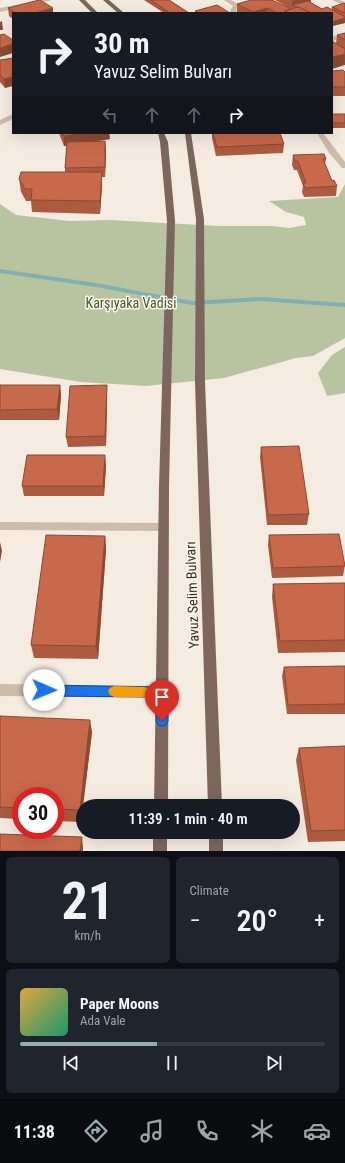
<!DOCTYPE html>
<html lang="en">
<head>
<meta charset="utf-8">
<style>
  :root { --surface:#171b24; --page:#20242c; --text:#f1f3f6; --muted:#9ea1a6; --line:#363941; --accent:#92aeb2 }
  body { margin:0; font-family:"Roboto Condensed",sans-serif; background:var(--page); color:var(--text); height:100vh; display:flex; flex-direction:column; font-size:15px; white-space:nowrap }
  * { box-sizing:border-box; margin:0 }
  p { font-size:13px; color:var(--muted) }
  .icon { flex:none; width:22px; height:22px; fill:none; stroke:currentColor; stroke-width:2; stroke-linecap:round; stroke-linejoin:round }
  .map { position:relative; height:851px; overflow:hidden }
  .sheet { display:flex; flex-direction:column; gap:6px; padding:6px; background:#0d0f14; flex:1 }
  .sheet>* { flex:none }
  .hud { position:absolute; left:12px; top:12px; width:321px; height:122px; border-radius:0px; box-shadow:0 4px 16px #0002; background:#171b24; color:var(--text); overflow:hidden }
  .speed { position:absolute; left:12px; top:787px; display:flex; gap:8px; font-size:20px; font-weight:700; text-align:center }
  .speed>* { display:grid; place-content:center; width:52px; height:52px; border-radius:50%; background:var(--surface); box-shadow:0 4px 16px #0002; line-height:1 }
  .speed .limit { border:6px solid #d22; background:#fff; color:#111 }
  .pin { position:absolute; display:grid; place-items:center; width:34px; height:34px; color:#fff; margin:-41px -17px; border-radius:50% 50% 50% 0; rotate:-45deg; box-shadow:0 0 4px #0007 }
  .pin .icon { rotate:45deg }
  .me { position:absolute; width:44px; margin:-22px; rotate:91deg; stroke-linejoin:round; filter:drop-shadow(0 0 3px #0008) }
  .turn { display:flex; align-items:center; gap:14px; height:84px; padding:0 16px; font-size:18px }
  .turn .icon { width:52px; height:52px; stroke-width:2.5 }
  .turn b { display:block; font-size:28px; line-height:34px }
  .lanes { display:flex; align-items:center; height:38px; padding:0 16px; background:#0003; justify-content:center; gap:20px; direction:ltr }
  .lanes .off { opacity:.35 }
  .big { font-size:30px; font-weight:600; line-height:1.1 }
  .sheet .tile { flex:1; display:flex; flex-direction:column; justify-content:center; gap:6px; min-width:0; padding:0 14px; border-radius:6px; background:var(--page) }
  .sheet .dial { align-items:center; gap:0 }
  .dial b { font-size:52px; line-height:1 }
  .song { display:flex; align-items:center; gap:12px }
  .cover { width:48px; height:48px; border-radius:6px; background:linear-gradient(135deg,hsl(40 70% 55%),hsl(160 70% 35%)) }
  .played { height:4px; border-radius:2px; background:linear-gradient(90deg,var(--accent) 45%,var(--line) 45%) }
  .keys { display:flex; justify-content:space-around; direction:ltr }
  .heat { display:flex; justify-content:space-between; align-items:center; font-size:22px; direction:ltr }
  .sheet .tiles { flex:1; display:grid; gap:6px; grid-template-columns:1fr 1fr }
  .tile:last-child { grid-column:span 2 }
  .trip { position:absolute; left:76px; top:799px; width:224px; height:40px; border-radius:20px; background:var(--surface); box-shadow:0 4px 16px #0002; font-weight:600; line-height:40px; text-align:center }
  .dock { display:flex; height:64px; justify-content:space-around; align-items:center; background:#090b0e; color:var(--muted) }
  .dock .icon { width:28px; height:28px }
  .dock .current { color:var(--accent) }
  .dock b { font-size:18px; color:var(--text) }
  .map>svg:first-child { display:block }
  .green { fill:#b8c4a0 }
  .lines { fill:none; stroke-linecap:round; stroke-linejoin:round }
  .stream { fill:#7fb0b2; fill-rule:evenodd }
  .minor { fill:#cdbbac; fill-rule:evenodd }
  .major { fill:#7d675c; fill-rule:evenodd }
  .wall { fill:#ac5a40 }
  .shaded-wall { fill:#8c4a34 }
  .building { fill:#c8694b; stroke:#8c4a34 }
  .route { fill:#1a73e8; stroke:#114b97 }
  .slow { fill:#f59e0b }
  .labels { text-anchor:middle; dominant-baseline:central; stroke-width:3; stroke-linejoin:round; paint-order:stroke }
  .park-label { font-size:14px; fill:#4a5a2e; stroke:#fbf5ee }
  .street-label { font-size:14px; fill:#3b302b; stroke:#fbf5ee }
</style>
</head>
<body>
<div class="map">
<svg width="345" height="851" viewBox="0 0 345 851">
  <rect width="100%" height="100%" fill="#f4ebe1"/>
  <g class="green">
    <polygon points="345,184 345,338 313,356 296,358 224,378 146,386 81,382 0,369 0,204 16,215 70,221 109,220 219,226 271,226 290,228 306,225 304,217 286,212 269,201 338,197"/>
    <polygon points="345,347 345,393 327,396 318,373 332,355"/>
  </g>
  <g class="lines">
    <polygon class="stream" points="0,269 96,283 192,301 261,297 345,303 345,307 261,301 192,305 96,287 0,273"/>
    <g class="minor">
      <polygon points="41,0 52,0 0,12 0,8"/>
      <polygon points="224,0 231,0 238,4 236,11 237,13 231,13 230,11 233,6"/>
      <polygon points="332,0 340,0 345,2 345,6"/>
      <polygon points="345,33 345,37 332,41 332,37"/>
      <polygon points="13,114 13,119 0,125 0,120"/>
      <polygon points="317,133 323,133 345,162 345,168 342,168 329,153"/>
      <polygon points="0,522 163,523 167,524 169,527 167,530 163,531 0,530"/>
      <polygon points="0,684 162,686 167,688 168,692 167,696 162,698 0,696"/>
    </g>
    <g class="major">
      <polygon points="79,0 85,0 98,13 92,13"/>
      <polygon points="103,0 109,0 124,13 118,13"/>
      <polygon points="158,133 164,133 168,142 175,221 169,486 168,806 154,806 159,486 167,221 160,142"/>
      <polygon points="185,133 191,133 204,219 205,382 222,806 208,806 195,382 196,219"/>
      <rect x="153" y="832" width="14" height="19"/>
      <rect x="209" y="832" width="14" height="19"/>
    </g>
  </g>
  <g class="wall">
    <polygon points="144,0 169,0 189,13 164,13"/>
    <polygon points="275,0 311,0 310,2 322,9 331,10 332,7 345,4 345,23 332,26 332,13 239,13 237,12 237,4 291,9"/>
    <polygon points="8,8 53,13 13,13 13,19 9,16"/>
    <polygon points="345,33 345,49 336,44 337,35"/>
    <polygon points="332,41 345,49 332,69"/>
    <polygon points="13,58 5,88 0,82 0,60"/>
    <polygon points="332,71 345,72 345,96 332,96"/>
    <rect x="332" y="114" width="13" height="14"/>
    <polygon points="59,133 109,133 110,139 90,142 105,141 106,151 105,177 102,177 102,185 100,214 32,212 31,201 26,201 21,192 19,179 65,172 65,168 67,145 64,146"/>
    <polygon points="212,133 280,133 284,144 283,153 216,156 212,138"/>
    <polygon points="293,155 326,159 325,164 332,181 337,186 336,196 304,197 302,192 303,186 297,170 294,170 292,165"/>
    <polygon points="0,385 60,385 61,395 59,420 0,420"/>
    <polygon points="107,396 106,446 68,447 66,437"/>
    <polygon points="261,447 309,514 307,525 267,525 260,457"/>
    <polygon points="106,465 104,496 24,496 22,486"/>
    <polygon points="269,535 345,565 343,576 272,578 268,545"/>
    <polygon points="105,536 106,549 98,659 34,658 31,645"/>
    <polygon points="345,583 345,652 278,653 272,597 273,584"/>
    <polygon points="345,666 345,714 287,714 282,676 284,667"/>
    <polygon points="0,716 92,732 81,822 55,821 55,796 21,796 21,819 0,818"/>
    <polygon points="345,746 345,841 308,842 296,760 299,748"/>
  </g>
  <g class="shaded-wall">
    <polygon points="297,0 311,0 310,5 292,5 292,1"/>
    <polygon points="53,8 53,13 35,13"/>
    <polygon points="268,8 267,13 253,13 253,12"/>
    <polygon points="345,18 345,23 332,26 332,22"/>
    <polygon points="2,21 3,30 0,30 0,22"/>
    <polygon points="13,44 13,53 0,57 0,48"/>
    <polygon points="345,54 345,65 332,69 333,57"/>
    <polygon points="13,77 13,86 5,88 4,79"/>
    <polygon points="86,133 109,133 110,139 64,146 64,136"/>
    <polygon points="105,141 106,151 105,177"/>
    <polygon points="102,172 102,185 100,214 100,201"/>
    <polygon points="60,385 61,395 59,420 57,409"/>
    <polygon points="107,385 107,396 106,446 105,436"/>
    <polygon points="105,455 106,465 104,496 103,486"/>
    <polygon points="105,536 106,549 98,659 96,646"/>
    <polygon points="0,542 2,551 0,562"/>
    <polygon points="90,720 92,732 81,822 80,810"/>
    <polygon points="82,837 83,848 83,851 80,851"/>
  </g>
  <g class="building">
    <polygon points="39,0 40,0 53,8 35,13 16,13 8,8"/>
    <polygon points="151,0 169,0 189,13 170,13"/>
    <polygon points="251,0 272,0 291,9 285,11 285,13 277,13 268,8 253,12 237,4"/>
    <polygon points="308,1 322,9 327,7 345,17 345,18 332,22 332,13 311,13 298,7 296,7 292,5"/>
    <polygon points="344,3 345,4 345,13 332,7"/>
    <polygon points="217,5 230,13 198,13 195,11"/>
    <polygon points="298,7 311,13 289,13 285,11"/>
    <polygon points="345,33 345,40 337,35"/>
    <polygon points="4,34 13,40 13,44 0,48 0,35"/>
    <polygon points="332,41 345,49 345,54 333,57 332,56"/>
    <polygon points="13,58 13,77 4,79 0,75 0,60"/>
    <polygon points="343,70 345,72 345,87 332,87 332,71"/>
    <rect x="332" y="114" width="13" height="9"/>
    <polygon points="62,133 86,133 64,136"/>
    <polygon points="213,133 280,133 284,144 217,147"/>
    <polygon points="105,141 105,167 65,168 67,142"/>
    <polygon points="324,154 326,159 323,159 332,181 334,180 337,186 305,188 303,183 306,183 298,161 295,161 293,155"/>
    <polygon points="21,172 102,172 100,201 31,200 32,189 25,189 19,179"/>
    <polygon points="0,385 60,385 57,409 0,410"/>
    <polygon points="107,385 105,436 66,437 70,386"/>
    <polygon points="299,446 309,514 268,515 261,447"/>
    <polygon points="27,455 105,455 103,486 22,486"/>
    <polygon points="339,534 345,566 273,568 269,535"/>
    <polygon points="46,535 105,536 96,646 31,645"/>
    <polygon points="345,583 345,640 280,641 273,584"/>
    <polygon points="345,666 345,704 288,705 284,667"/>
    <polygon points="0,716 90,720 80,810 55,809 55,796 21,796 21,808 0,807"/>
    <polygon points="345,746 345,830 311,831 299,748"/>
    <polygon points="0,834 82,837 80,851 0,851"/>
  </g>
  <polygon class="route" points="44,685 162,687 166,689 168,692 168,721 166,725 162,726 158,725 156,721 156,697 44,696 40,694 38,690 40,687"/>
  <polygon class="slow" points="114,686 144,687 148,688 149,692 148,696 144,697 114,697 110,695 108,691 110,688"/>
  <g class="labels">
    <g class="park-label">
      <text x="131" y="303">Karşıyaka Vadisi</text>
    </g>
    <g class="street-label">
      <text transform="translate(192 595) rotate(-92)">Yavuz Selim Bulvarı</text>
    </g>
  </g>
</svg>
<div class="speed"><div class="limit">30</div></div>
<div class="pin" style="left:162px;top:721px;background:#d93025"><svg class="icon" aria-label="arrive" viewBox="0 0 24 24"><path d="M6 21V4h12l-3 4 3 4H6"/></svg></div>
<svg class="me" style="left:44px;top:690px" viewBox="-20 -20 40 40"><circle r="19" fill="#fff"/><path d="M0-13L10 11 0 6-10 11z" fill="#1a73e8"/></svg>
<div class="trip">11:39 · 1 min · 40 m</div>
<div class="hud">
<div class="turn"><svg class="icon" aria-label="right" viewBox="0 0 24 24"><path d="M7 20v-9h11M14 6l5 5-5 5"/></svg><div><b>30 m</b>Yavuz Selim Bulvarı</div></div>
<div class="lanes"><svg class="icon off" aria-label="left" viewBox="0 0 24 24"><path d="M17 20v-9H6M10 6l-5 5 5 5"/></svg><svg class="icon off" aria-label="ahead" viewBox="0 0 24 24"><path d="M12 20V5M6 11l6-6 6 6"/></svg><svg class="icon off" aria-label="ahead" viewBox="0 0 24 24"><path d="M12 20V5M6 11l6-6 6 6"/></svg><svg class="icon" aria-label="right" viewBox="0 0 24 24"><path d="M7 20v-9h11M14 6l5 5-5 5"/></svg></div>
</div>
</div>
<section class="sheet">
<div class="tiles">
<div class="tile dial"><b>21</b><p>km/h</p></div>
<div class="tile"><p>Climate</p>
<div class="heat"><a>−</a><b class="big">20°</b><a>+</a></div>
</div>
<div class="tile">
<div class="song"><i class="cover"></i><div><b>Paper Moons</b><p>Ada Vale</p></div></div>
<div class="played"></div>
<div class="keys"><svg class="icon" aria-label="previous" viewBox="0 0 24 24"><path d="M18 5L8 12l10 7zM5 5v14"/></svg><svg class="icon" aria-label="pause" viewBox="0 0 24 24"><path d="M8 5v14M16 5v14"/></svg><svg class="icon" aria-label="next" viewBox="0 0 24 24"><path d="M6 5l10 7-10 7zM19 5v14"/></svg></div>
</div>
</div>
</section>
<nav class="dock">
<b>11:38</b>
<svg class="icon current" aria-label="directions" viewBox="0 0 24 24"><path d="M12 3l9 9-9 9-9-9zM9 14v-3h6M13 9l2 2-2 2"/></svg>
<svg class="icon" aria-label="music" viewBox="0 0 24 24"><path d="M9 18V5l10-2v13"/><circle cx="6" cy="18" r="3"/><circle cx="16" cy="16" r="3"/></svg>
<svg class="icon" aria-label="phone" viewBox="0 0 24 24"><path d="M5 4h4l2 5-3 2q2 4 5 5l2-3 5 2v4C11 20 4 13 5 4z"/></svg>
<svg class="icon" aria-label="climate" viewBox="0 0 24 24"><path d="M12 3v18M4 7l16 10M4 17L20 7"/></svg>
<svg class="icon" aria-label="car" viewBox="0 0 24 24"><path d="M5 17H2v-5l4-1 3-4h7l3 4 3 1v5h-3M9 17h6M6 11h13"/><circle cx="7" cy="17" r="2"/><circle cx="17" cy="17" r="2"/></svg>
</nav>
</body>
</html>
